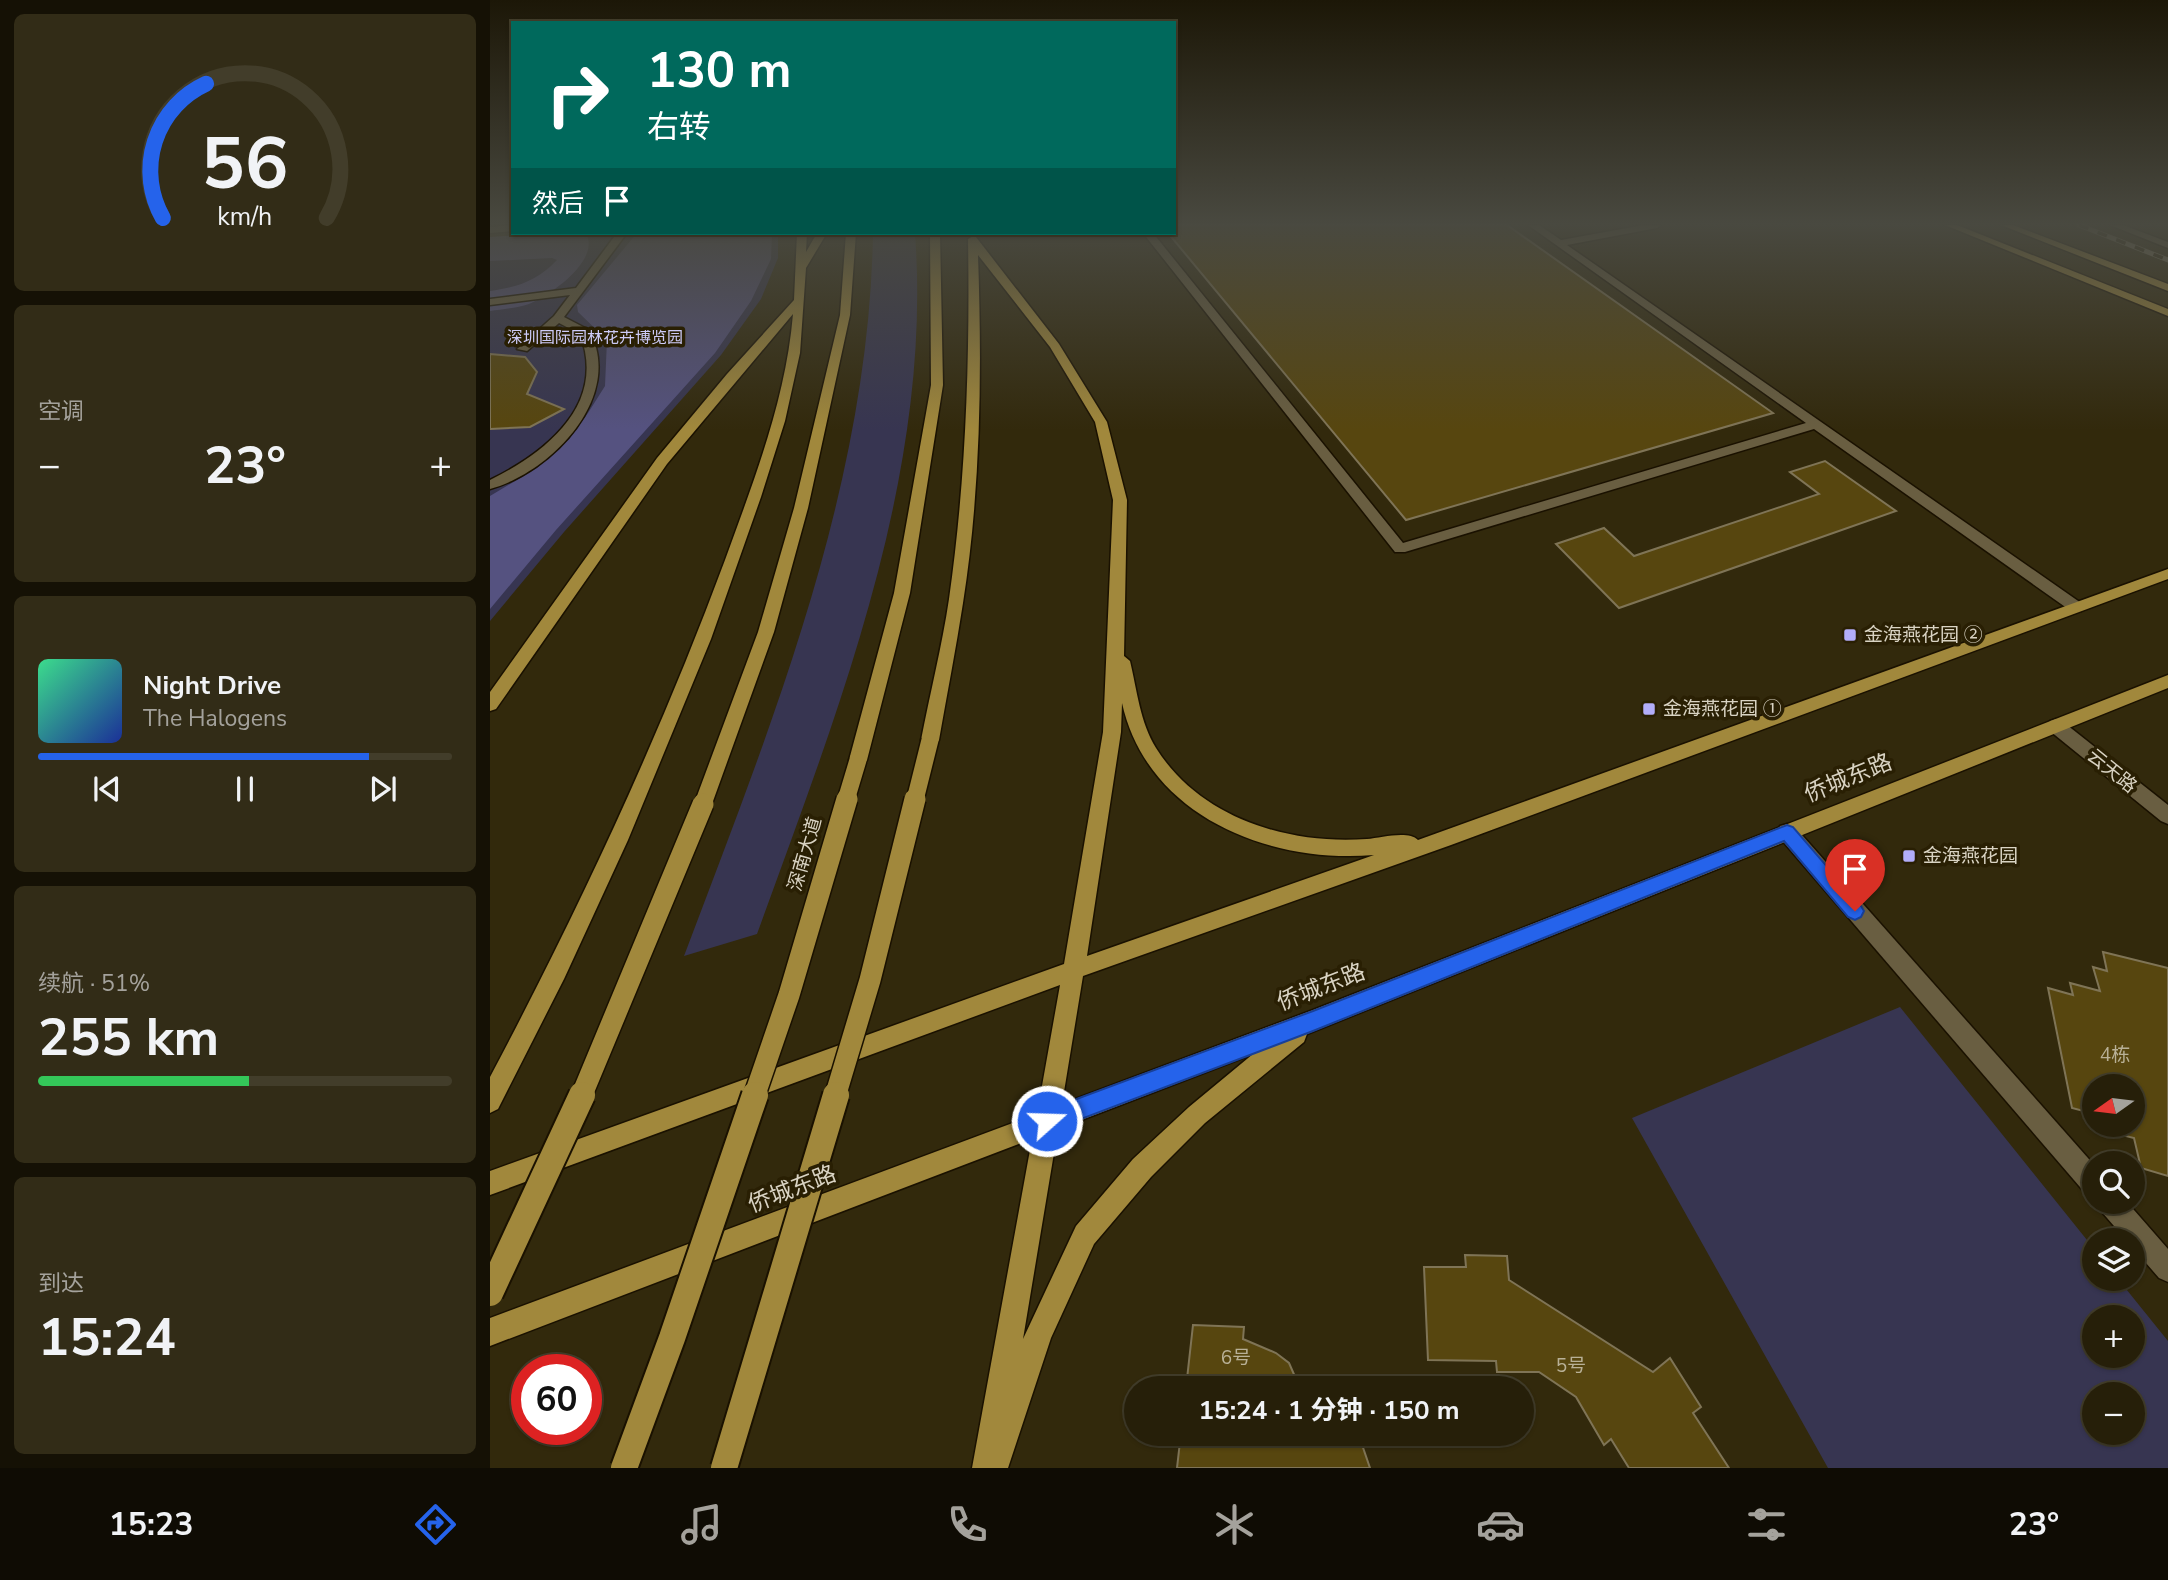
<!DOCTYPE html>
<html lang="zh">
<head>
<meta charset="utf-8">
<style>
  :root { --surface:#261f09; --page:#322c17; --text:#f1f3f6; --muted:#a4a29c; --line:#423d2a; --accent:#2563eb }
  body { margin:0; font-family:"Nunito Sans","Noto Sans SC",sans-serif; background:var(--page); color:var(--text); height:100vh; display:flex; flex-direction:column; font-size:26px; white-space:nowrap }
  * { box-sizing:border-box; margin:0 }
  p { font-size:23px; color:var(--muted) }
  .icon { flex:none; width:38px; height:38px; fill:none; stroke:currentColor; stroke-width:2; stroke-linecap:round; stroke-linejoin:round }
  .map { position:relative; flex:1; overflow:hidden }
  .sheet { display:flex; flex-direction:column; gap:14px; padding:14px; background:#151105; width:490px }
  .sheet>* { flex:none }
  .top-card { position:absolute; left:21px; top:21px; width:665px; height:214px; border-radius:0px; box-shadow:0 2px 5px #0004,0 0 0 2px var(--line); background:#00695c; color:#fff; overflow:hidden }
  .needle { width:46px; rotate:256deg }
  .tools { position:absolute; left:1592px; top:1074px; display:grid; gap:14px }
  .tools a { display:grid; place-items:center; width:63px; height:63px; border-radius:50%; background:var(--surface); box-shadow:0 2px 5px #0004,0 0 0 2px var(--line); font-size:35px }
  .speed { position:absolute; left:21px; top:1354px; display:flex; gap:14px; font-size:35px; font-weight:700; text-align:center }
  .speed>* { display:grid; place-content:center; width:91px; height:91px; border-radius:50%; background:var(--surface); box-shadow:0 2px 5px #0004,0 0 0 2px var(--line); line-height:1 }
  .speed .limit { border:10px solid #d22; background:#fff; color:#111 }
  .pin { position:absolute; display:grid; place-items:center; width:60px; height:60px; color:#fff; margin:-72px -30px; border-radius:50% 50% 50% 0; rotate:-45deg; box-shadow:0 0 7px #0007 }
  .pin .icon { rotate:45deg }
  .me { position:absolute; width:77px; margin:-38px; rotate:70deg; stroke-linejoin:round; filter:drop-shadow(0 0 5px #0008) }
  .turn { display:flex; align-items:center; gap:24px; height:147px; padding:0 21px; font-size:32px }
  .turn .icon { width:91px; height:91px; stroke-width:2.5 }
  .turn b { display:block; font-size:49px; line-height:60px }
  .then { display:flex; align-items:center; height:66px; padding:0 21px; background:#0003; gap:14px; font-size:26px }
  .big { font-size:52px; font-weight:700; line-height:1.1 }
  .sheet .tile { flex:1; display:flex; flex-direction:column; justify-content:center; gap:10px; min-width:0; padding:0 24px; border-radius:10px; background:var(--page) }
  .sheet .dial { align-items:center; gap:0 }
  .dial svg { height:182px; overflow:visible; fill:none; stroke:var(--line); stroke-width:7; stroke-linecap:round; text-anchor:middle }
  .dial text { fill:var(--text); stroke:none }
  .song { display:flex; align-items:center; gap:21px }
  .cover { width:84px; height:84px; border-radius:10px; background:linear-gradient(135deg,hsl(150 70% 55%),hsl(230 70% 35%)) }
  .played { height:7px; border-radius:4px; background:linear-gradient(90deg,var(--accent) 80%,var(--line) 80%) }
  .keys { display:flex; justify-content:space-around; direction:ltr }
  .heat { display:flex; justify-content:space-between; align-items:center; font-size:38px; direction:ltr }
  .charge { height:10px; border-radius:5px; background:linear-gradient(90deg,#34c759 51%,var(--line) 0) }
  .trip { position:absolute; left:634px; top:1376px; width:410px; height:70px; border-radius:35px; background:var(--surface); box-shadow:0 2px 5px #0004,0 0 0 2px var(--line); font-weight:700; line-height:70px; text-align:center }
  .tabs { display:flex; height:112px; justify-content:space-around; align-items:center; background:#0f0c04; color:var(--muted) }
  .tabs .icon { width:49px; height:49px }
  .tabs .current { color:var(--accent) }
  .tabs b { font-size:32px; color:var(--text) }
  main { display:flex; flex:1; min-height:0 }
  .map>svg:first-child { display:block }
  .green { fill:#373551; fill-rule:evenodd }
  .forest { fill:#555280 }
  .building { fill:#57460f; stroke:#7f7456; stroke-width:2 }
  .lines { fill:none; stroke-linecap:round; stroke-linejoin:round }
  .minor-casing { stroke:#1a1100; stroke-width:3 }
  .major-casing { stroke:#1a1100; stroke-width:3 }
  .minor { fill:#695e41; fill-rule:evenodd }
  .major { fill:#a1883c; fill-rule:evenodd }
  .rail-casing { stroke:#8d8670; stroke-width:5 }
  .rail { stroke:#291f03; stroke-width:3.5; stroke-dasharray:10; stroke-linecap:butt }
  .major-bridge-far2-casing { stroke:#1a1100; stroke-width:20; stroke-linecap:butt }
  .major-bridge-far1-casing { stroke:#1a1100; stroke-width:24; stroke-linecap:butt }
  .major-bridge-casing { stroke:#1a1100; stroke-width:30; stroke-linecap:butt }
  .major-bridge-far2 { stroke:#a1883c; stroke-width:17 }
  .major-bridge-far1 { stroke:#a1883c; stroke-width:21 }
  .major-bridge { stroke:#a1883c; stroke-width:26 }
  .route { fill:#2563eb; stroke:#184099; stroke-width:2 }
  .poi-dot { fill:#b2adf9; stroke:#291f03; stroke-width:2.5 }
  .labels { text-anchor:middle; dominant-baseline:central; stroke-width:7; stroke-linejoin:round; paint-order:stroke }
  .far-park-label { font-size:16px; fill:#cdcbf8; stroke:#291f03 }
  .poi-label { font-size:19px; fill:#d9d3c3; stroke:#291f03; text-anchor:start }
  .street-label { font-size:19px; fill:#d9d3c3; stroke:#291f03 }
  .near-number-label { font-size:19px; fill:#b8b096 }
  .near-street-label { font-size:23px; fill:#d9d3c3; stroke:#291f03 }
</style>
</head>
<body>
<main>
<section class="sheet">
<div class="tile dial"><svg viewBox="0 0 100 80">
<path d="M14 69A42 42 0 1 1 86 69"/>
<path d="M14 69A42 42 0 0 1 33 10" stroke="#2563eb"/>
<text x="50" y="56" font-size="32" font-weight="700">56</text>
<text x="50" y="72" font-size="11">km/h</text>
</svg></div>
<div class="tile"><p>空调</p>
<div class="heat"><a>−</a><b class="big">23°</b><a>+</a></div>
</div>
<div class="tile">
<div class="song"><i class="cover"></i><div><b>Night Drive</b><p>The Halogens</p></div></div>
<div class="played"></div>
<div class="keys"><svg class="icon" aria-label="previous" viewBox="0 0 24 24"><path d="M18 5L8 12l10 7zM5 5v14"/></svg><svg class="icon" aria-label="pause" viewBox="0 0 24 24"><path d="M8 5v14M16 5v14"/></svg><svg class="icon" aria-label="next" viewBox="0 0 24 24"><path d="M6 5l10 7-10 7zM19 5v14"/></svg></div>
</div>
<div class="tile"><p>续航 · 51%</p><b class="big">255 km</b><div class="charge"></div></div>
<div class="tile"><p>到达</p><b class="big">15:24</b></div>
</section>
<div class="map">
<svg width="1678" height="1468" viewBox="0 0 1678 1468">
  <rect width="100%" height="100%" fill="#32290c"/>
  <g class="green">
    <polygon points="61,233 288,233 288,258 271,299 231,355 74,532 0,621 0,237"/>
    <path d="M383,233H425C443,475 348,710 267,934L194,956C282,723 379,485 383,233Z"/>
    <path d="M1410,1007L1605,1250V1279H1628L1678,1341V1468H1338L1142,1118ZM1605,1318H1643V1356H1605ZM1605,1395H1643V1433H1605Z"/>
  </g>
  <g class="forest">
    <path d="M61,233H96C111,260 61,295 39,304C27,308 12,309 0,311V291C28,287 47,281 67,260L62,258L0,261V237Z"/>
    <polygon points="147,233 282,233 281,259 261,301 225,353 66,530 0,609 0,496 47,468 79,439 98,413 115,386 117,340 88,312 87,305"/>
  </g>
  <g class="building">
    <polygon points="684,225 1017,225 1283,413 916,520 678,233 684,233"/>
    <polygon points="0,354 35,357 47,372 37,394 74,409 40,427 0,429"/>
    <polygon points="1335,461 1406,511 1129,608 1066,544 1114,528 1144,556 1329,494 1300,472"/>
    <polygon points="1613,952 1678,968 1678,1176 1651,1168 1644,1138 1612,1130 1611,1125 1643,1125 1643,1087 1605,1087 1605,1114 1582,1108 1558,988 1583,995 1580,983 1610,991 1603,967 1617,971"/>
    <polygon points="975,1255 1017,1256 1019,1280 1163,1372 1180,1358 1211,1407 1203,1413 1239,1468 1139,1468 1121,1439 1114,1445 1086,1397 1049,1372 1007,1372 1006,1361 938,1360 934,1267 976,1267"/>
    <polygon points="703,1325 754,1327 753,1339 786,1353 799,1363 810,1388 696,1388"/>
    <polygon points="691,1433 868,1433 880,1468 687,1468"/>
  </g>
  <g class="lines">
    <defs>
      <g id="minor">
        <polygon points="23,225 23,231 0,233 0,227"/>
        <polygon points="1038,225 1049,225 1071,240 1154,225 1171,225 1167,228 1077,245 1591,603 1594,607 1591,611 1581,611 1324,429 915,552 905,552 653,233 663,233 913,543 1316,423"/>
        <polygon points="1620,225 1633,225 1678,242 1678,248"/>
        <path d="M127,233H137L74,317L99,330C135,396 62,472 0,489V480C57,452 117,404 90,334L69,323L37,351L27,349L64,316L80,295L0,305V299L86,288Z"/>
        <polygon points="1566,719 1572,721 1678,805 1678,824 1671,821 1560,731 1557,726 1560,721"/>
        <polygon points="1297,824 1304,826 1605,1166 1605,1197 1596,1194 1290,838 1287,832 1290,826"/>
        <polygon points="1608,1202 1637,1202 1678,1249 1678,1282 1669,1278 1643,1248 1643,1241 1637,1241 1611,1211"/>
      </g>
      <g id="major">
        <polygon points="1455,225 1467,225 1678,309 1678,316"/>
        <polygon points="1511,225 1523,225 1678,284 1678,291"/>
        <path d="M307,233H317L316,252L327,233H337L316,268L310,353L295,421L271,497L221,639L138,840L74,979L8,1109L0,1113V1077C89,909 169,738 235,560C264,480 296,399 303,314L177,464L6,709L0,711V692L167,458L237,374L304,300Z"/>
        <polygon points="356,233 366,233 360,315 318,508 284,632 222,804 220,809 213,812 206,809 204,804 268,632 304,508 350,315"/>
        <polygon points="440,233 450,233 453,385 420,593 377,760 374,765 362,765 359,760 404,593 441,385"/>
        <path d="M483,236L486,237L569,344L617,422L637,500L634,656L640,661C647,690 650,722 666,748C710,818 798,845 877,839C891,838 918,830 928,840L1678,569V579L961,845L593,976L572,1104L823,1010L1678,675V688L817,1034L814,1042L715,1123L661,1177L604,1244L561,1338L518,1468H482L542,1139L0,1346V1318L547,1114L570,985L0,1195V1171L574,964L613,732L623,500L605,422L560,347L488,255C492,370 491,489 473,603C466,649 457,694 449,740L446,745H434L431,740C440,693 452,646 459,599C476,480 480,359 478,239ZM632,703C657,816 779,864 884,855L597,956L631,732ZM763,1054L699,1107L643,1159L586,1226L533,1339L568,1129Z"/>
      </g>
    </defs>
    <use href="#minor" class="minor-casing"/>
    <use href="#major" class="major-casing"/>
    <use href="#minor" class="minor"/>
    <use href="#major" class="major"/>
    <defs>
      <polyline id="rail" points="1589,225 1678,260"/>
    </defs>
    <use href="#rail" class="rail-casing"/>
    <use href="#rail" class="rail"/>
    <defs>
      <g id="major-bridge-far2">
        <polyline points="356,800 368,760"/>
        <polyline points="425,800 440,740"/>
      </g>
      <g id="major-bridge-far1">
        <polyline points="91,1097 213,804"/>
        <polyline points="264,1097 299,995 357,799"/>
        <polyline points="345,1097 380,980 425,799"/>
      </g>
      <g id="major-bridge">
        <polyline points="0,1293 92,1095"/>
        <polyline points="134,1468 182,1338 265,1095"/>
        <polyline points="234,1468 346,1095"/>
      </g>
    </defs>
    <use href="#major-bridge-far2" class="major-bridge-far2-casing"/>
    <use href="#major-bridge-far1" class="major-bridge-far1-casing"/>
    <use href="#major-bridge" class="major-bridge-casing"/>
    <use href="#major-bridge-far2" class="major-bridge-far2"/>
    <use href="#major-bridge-far1" class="major-bridge-far1"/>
    <use href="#major-bridge" class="major-bridge"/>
  </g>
  <linearGradient id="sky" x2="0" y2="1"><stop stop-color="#1c1707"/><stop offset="0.52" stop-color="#494940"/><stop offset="1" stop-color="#494940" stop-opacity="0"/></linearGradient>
  <rect width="1678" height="430" fill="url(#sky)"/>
  <polygon class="route" points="1297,825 1303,827 1371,906 1374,911 1371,917 1365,920 1358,917 1294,841 823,1031 557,1132 550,1129 546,1121 550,1113 557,1110 823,1011"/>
  <g class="poi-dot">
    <rect x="1353" y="628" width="14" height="14" rx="3.5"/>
    <rect x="1152" y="702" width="14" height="14" rx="3.5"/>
    <rect x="1412" y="849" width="14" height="14" rx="3.5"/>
  </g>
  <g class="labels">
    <g class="far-park-label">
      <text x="105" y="338">深圳国际园林花卉博览园</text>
    </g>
    <g class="poi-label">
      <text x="1374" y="635">金海燕花园 ②</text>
      <text x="1173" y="709">金海燕花园 ①</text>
      <text x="1433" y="856">金海燕花园</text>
    </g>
    <g class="street-label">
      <text transform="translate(1622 771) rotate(39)">云天路</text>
      <text transform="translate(315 854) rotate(-74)">深南大道</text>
    </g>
    <g class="near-number-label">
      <text x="1625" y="1055">4栋</text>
      <text x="746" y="1358">6号</text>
      <text x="1081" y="1366">5号</text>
    </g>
    <g class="near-street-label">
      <text transform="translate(1358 778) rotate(-22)">侨城东路</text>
      <text transform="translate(831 987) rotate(-21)">侨城东路</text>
      <text transform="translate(302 1189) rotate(-21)">侨城东路</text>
    </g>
  </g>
</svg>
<div class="tools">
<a><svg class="needle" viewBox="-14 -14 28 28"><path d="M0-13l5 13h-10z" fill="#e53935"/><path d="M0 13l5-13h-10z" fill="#a4a29c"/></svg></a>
<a><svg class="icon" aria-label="search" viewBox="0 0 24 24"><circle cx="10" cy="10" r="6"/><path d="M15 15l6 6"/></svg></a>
<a><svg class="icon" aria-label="layers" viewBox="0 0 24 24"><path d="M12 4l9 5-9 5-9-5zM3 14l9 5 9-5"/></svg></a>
<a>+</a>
<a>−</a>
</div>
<div class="speed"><div class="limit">60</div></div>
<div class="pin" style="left:1365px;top:911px;background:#d93025"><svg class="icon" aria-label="arrive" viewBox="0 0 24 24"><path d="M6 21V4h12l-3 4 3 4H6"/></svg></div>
<svg class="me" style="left:557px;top:1121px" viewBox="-20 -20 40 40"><circle r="17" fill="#2563eb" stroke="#fff" stroke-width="3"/><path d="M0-11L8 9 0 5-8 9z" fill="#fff"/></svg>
<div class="trip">15:24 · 1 分钟 · 150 m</div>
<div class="top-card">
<div class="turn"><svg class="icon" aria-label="right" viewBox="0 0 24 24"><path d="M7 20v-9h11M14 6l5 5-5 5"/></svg><div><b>130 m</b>右转</div></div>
<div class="then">然后<svg class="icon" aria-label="arrive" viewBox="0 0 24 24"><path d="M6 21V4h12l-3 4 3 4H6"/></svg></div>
</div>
</div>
</main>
<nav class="tabs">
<b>15:23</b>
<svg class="icon current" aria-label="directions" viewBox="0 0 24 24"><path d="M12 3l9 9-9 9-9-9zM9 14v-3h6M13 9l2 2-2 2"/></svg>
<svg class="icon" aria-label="music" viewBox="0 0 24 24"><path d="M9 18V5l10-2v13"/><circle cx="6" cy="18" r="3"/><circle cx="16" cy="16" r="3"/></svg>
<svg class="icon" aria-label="phone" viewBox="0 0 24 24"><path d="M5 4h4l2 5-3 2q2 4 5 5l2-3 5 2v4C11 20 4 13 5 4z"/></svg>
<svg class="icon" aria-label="climate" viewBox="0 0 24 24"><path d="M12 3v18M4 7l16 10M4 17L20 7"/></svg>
<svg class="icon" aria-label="car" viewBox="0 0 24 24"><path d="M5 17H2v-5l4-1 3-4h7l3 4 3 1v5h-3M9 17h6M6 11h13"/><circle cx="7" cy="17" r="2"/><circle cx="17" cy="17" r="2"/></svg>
<svg class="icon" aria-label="filters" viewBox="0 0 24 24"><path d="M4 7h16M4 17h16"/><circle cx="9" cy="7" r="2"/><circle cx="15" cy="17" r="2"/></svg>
<b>23°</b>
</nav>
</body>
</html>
